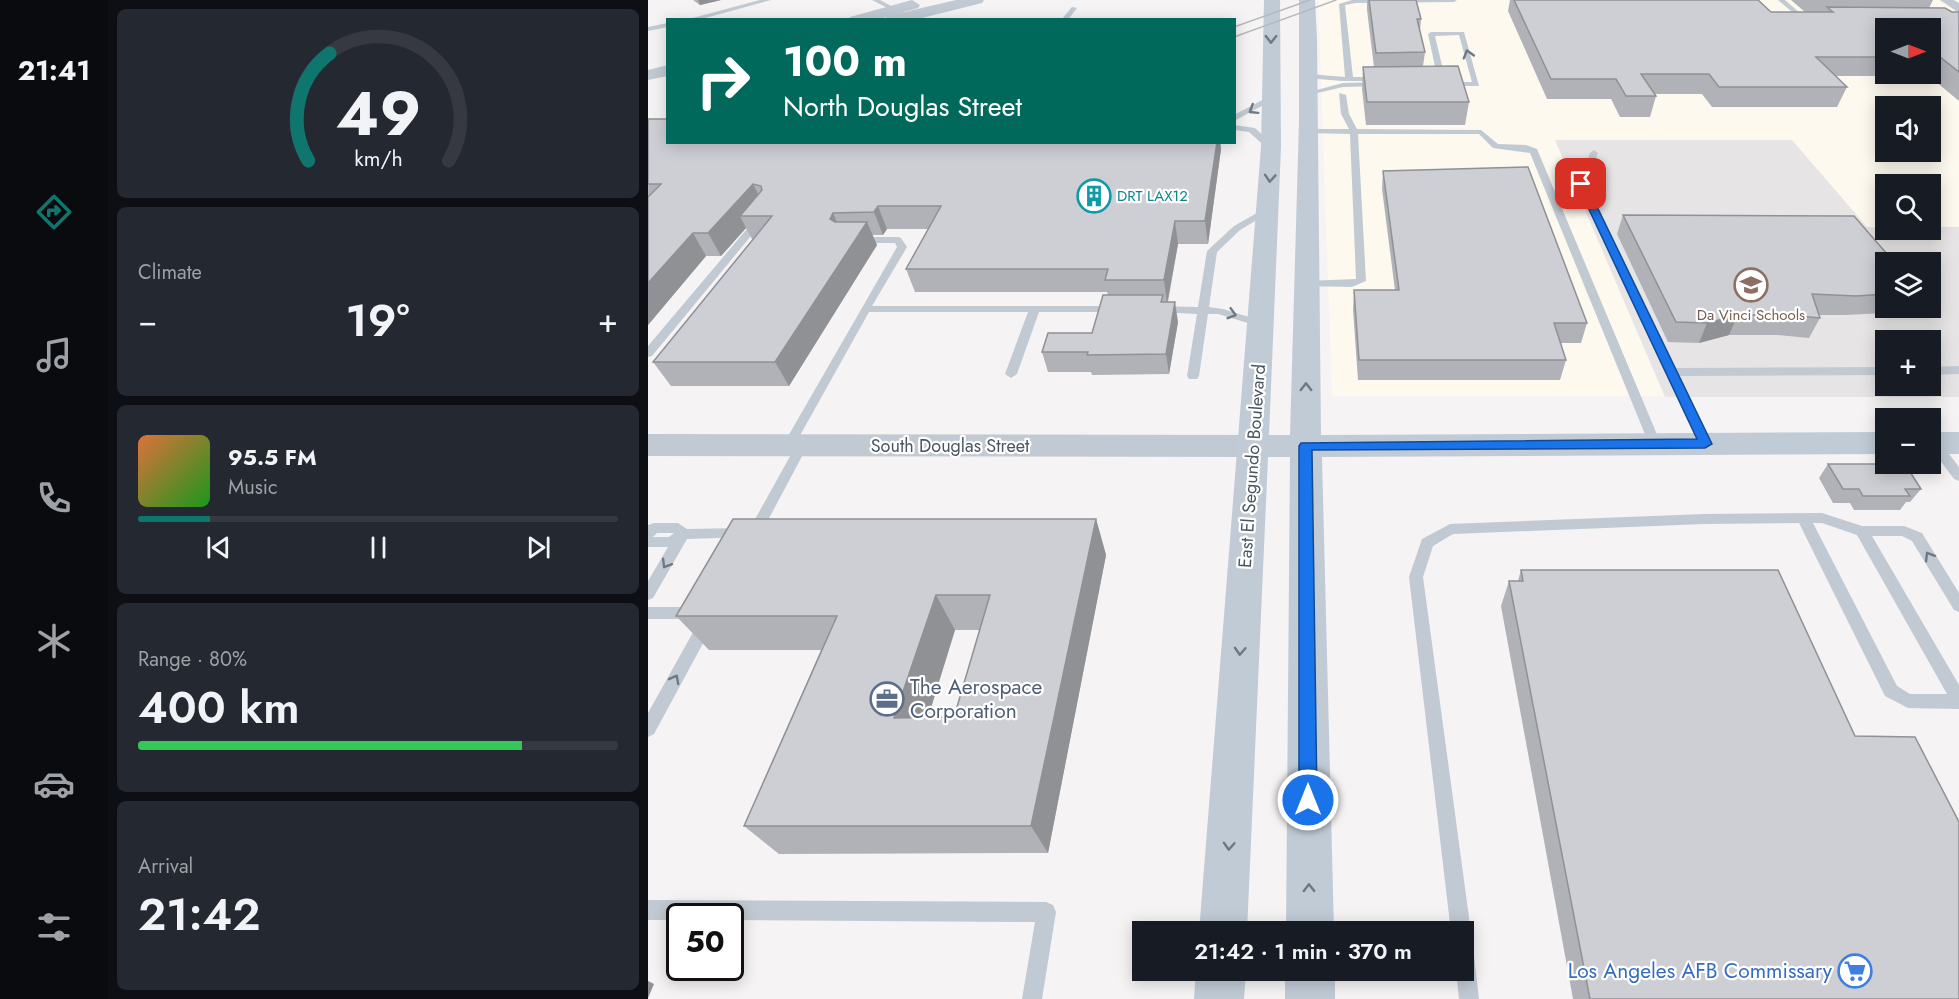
<!DOCTYPE html>
<html lang="en">
<head>
<meta charset="utf-8">
<style>
  :root { --surface:#171b24; --page:#242831; --text:#f1f3f6; --muted:#9ea1a6; --line:#363941; --accent:#0f766e }
  body { margin:0; font-family:Jost,sans-serif; background:var(--page); color:var(--text); height:100vh; display:flex; flex-direction:column; font-size:22px; white-space:nowrap }
  * { box-sizing:border-box; margin:0 }
  p { font-size:20px; color:var(--muted) }
  .icon { flex:none; width:33px; height:33px; fill:none; stroke:currentColor; stroke-width:2; stroke-linecap:round; stroke-linejoin:round }
  .map { position:relative; flex:1; overflow:hidden }
  .side { display:flex; flex-direction:column; gap:9px; padding:9px; background:#0d0f14; width:540px }
  .side>* { flex:none }
  .top-card { position:absolute; left:18px; top:18px; width:570px; height:126px; border-radius:0px; box-shadow:0 3px 15px #0003; background:#00695c; color:#fff; overflow:hidden }
  .needle { width:39px; rotate:90deg }
  .buttons { position:absolute; left:1227px; top:18px; display:grid; gap:12px }
  .buttons a { display:grid; place-items:center; width:66px; height:66px; border-radius:0px; background:var(--surface); box-shadow:0 3px 15px #0003; font-size:30px }
  .speed { position:absolute; left:18px; top:903px; display:flex; gap:12px; font-size:30px; font-weight:700; text-align:center }
  .speed>* { display:grid; place-content:center; width:78px; height:78px; border-radius:50%; background:var(--surface); box-shadow:0 3px 15px #0003; line-height:1 }
  .speed .limit { border:3px solid #111; border-radius:9px; background:#fff; color:#111 }
  .pin { position:absolute; display:grid; place-items:center; width:51px; height:51px; color:#fff; margin:-26px; border-radius:12px; box-shadow:0 3px 9px #0006 }
  .me { position:absolute; width:66px; margin:-33px; rotate:0deg; stroke-linejoin:round; filter:drop-shadow(0 0 4px #0008) }
  .turn { display:flex; align-items:center; gap:21px; height:126px; padding:0 18px; font-size:27px }
  .turn .icon { width:78px; height:78px; stroke-width:2.5 }
  .turn b { display:block; font-size:42px; line-height:51px }
  .big { font-size:45px; font-weight:600; line-height:1.1 }
  .side .card { flex:1; display:flex; flex-direction:column; justify-content:center; gap:9px; min-width:0; padding:0 21px; border-radius:9px; background:var(--page) }
  .side .dial { align-items:center; gap:0 }
  .dial svg { height:156px; overflow:visible; fill:none; stroke:var(--line); stroke-width:7; stroke-linecap:round; text-anchor:middle }
  .dial text { fill:var(--text); stroke:none }
  .song { display:flex; align-items:center; gap:18px }
  .cover { width:72px; height:72px; border-radius:9px; background:linear-gradient(135deg,hsl(20 70% 55%),hsl(120 70% 35%)) }
  .played { height:6px; border-radius:3px; background:linear-gradient(90deg,var(--accent) 15%,var(--line) 15%) }
  .keys { display:flex; justify-content:space-around; direction:ltr }
  .heat { display:flex; justify-content:space-between; align-items:center; font-size:33px; direction:ltr }
  .charge { height:9px; border-radius:4px; background:linear-gradient(90deg,#34c759 80%,var(--line) 0) }
  .trip { position:absolute; left:484px; top:921px; width:342px; height:60px; border-radius:0px; background:var(--surface); box-shadow:0 3px 15px #0003; font-weight:600; line-height:60px; text-align:center }
  main { display:flex; flex:1; min-height:0 }
  .menu { display:flex; flex-direction:column; width:108px; justify-content:space-around; align-items:center; background:#090b0e; color:var(--muted) }
  .menu .icon { width:42px; height:42px }
  .menu .selected { color:var(--accent) }
  .menu b { font-size:27px; color:var(--text) }
  .map>svg:first-child { display:block }
  .commercial { fill:#fdf9ef; fill-rule:evenodd }
  .education { fill:#e6e4e5; fill-rule:evenodd }
  .lines { fill:none; stroke-linecap:round; stroke-linejoin:round }
  .service { fill:#c1cad2; fill-rule:evenodd }
  .minor { fill:#c1cad2; fill-rule:evenodd }
  .tertiary { fill:#c1cad2; fill-rule:evenodd }
  .secondary { fill:#c1cbd6; fill-rule:evenodd }
  .tram { stroke:#b5b8bd; stroke-width:1.5 }
  .wall { fill:#b0b2b7; fill-rule:evenodd }
  .shaded-wall { fill:#909195 }
  .building { fill:#cdcfd5; stroke:#909195; stroke-width:1.5; fill-rule:evenodd }
  .oneway { stroke:#6e7984 }
  .oneway2 { stroke:#6e7983 }
  .route { fill:#1a73e8; stroke:#114b97; stroke-width:1.5 }
  .labels { text-anchor:middle; dominant-baseline:central; stroke-width:4.5; stroke-linejoin:round; paint-order:stroke }
  .far-culture-label { font-size:15px; fill:#0d838f; stroke:#fff; text-anchor:start }
  .far-education-label { font-size:15px; fill:#785e54; stroke:#fff }
  .street-label { font-size:18px; fill:#4a5661; stroke:#fff }
  .near-service-label { font-size:21px; fill:#4e5e75; stroke:#fff; text-anchor:start }
  .near-shop-label { font-size:21px; fill:#366cbe; stroke:#fff; text-anchor:end }
</style>
</head>
<body>
<main>
<nav class="menu">
<b>21:41</b>
<svg class="icon selected" aria-label="directions" viewBox="0 0 24 24"><path d="M12 3l9 9-9 9-9-9zM9 14v-3h6M13 9l2 2-2 2"/></svg>
<svg class="icon" aria-label="music" viewBox="0 0 24 24"><path d="M9 18V5l10-2v13"/><circle cx="6" cy="18" r="3"/><circle cx="16" cy="16" r="3"/></svg>
<svg class="icon" aria-label="phone" viewBox="0 0 24 24"><path d="M5 4h4l2 5-3 2q2 4 5 5l2-3 5 2v4C11 20 4 13 5 4z"/></svg>
<svg class="icon" aria-label="climate" viewBox="0 0 24 24"><path d="M12 3v18M4 7l16 10M4 17L20 7"/></svg>
<svg class="icon" aria-label="car" viewBox="0 0 24 24"><path d="M5 17H2v-5l4-1 3-4h7l3 4 3 1v5h-3M9 17h6M6 11h13"/><circle cx="7" cy="17" r="2"/><circle cx="17" cy="17" r="2"/></svg>
<svg class="icon" aria-label="filters" viewBox="0 0 24 24"><path d="M4 7h16M4 17h16"/><circle cx="9" cy="7" r="2"/><circle cx="15" cy="17" r="2"/></svg>
</nav>
<section class="side">
<div class="card dial"><svg viewBox="0 0 100 80">
<path d="M14 69A42 42 0 1 1 86 69"/>
<path d="M14 69A42 42 0 0 1 25 14" stroke="#0f766e"/>
<text x="50" y="56" font-size="32" font-weight="700">49</text>
<text x="50" y="72" font-size="11">km/h</text>
</svg></div>
<div class="card"><p>Climate</p>
<div class="heat"><a>−</a><b class="big">19°</b><a>+</a></div>
</div>
<div class="card">
<div class="song"><i class="cover"></i><div><b>95.5 FM</b><p>Music</p></div></div>
<div class="played"></div>
<div class="keys"><svg class="icon" aria-label="previous" viewBox="0 0 24 24"><path d="M18 5L8 12l10 7zM5 5v14"/></svg><svg class="icon" aria-label="pause" viewBox="0 0 24 24"><path d="M8 5v14M16 5v14"/></svg><svg class="icon" aria-label="next" viewBox="0 0 24 24"><path d="M6 5l10 7-10 7zM19 5v14"/></svg></div>
</div>
<div class="card"><p>Range · 80%</p><b class="big">400 km</b><div class="charge"></div></div>
<div class="card"><p>Arrival</p><b class="big">21:42</b></div>
</section>
<div class="map">
<svg width="1311" height="999" viewBox="0 0 1311 999">
  <rect width="100%" height="100%" fill="#f5f3f3"/>
  <path class="commercial" d="M670,0H1311V396H684ZM1238,28H1282V74H1238ZM1238,106H1282V152H1238ZM1238,184H1282V230H1238ZM1238,262H1282V308H1238ZM1238,340H1282V386H1238Z"/>
  <path class="education" d="M907,140H1144L1219,227L1282,230L1283,227H1311V397H1017ZM1238,262H1282V308H1238ZM1238,340H1282V386H1238Z"/>
  <g class="lines">
    <g class="service">
      <polygon points="112,0 123,0 50,20 37,20"/>
      <polygon points="224,0 232,0 258,14 253,15"/>
      <polygon points="704,0 809,0 806,2 708,3 697,5 705,77 731,77 735,79 731,81 694,81 658,78 658,74 661,74 697,77 691,4"/>
      <polygon points="1130,0 1137,0 1160,20 1160,22 1156,22"/>
      <polygon points="424,7 429,8 420,20 413,20"/>
      <polygon points="20,23 20,27 0,31 0,27"/>
      <polygon points="783,32 816,32 831,86 797,86 793,84 797,82 824,82 811,35 787,36 797,78 793,80 783,80 783,76 789,76 780,34"/>
      <polygon points="733,82 737,84 736,86 695,87 661,95 657,93 695,83"/>
      <polygon points="691,93 698,95 701,114 709,129 833,130 850,144 878,145 889,149 1013,444 1011,447 1007,448 1001,444 882,153 845,148 831,134 710,134 718,281 704,287 654,286 653,284 658,281 708,279 702,134 661,133 657,131 661,129 701,129 693,114"/>
      <polygon points="620,97 627,99 586,121 586,115"/>
      <polygon points="586,125 607,128 627,147 620,149 601,132 586,130"/>
      <polygon points="946,150 950,153 937,184 1027,368 1238,367 1238,375 1030,376 1063,444 1057,448 1053,447 929,184 942,153"/>
      <polygon points="616,209 624,211 592,230 569,252 561,307 575,309 617,322 618,324 613,327 570,314 560,314 551,376 549,379 541,379 539,376 549,314 509,312 504,309 509,306 550,307 559,251 586,226"/>
      <polygon points="109,217 117,219 4,356 0,357 0,346"/>
      <polygon points="250,237 253,238 259,247 224,306 469,306 474,309 469,312 391,312 369,374 363,378 357,374 380,312 221,312 145,448 137,448 135,445 249,247 247,243 208,243 203,240 208,237"/>
      <polygon points="1311,366 1311,374 1282,375 1282,367"/>
      <polygon points="1286,439 1290,440 1311,467 1311,481 1306,479 1282,447 1282,440"/>
      <path d="M154,441L160,445L110,539L105,540L99,537L39,539L5,598L0,600V581L20,547H0V525L6,523H30L39,529L95,528L101,530L150,442ZM9,533H26L21,537H5Z"/>
      <path d="M1174,513L1214,526H1256L1274,533L1311,593V612L1306,610L1264,541L1254,536H1224L1311,685V709L1260,708L1237,696L1151,523L1056,524L805,534L785,546L775,577L823,932L820,939L816,941V932H803L761,577L774,539L802,524L1056,514ZM1165,523H1174L1209,535L1299,694H1262L1249,686Z"/>
      <polygon points="0,607 48,607 53,609 56,613 53,617 48,619 0,619"/>
      <polygon points="58,617 63,618 66,623 6,734 0,737 0,713 53,618"/>
      <polygon points="0,900 398,902 405,905 408,912 394,999 374,999 387,922 82,920 82,916 32,916 32,920 0,920"/>
      <polygon points="816,946 823,949 826,956 831,999 811,999 808,970 816,970"/>
    </g>
    <polygon class="minor" points="1292,0 1306,0 1311,3 1311,13"/>
    <g class="tertiary">
      <polygon points="264,0 272,5 270,8 248,14 308,0 336,0 334,3 266,20 236,20 238,17 228,20 200,20 202,17"/>
      <polygon points="20,65 20,76 0,80 0,70"/>
      <polygon points="0,434 605,435 616,438 621,446 616,454 605,457 0,456"/>
    </g>
    <g class="secondary">
      <polygon points="616,0 632,0 633,147 621,435 642,435 651,121 651,0 667,0 669,40 673,435 1238,432 1238,454 674,457 686,932 638,932 642,457 620,457 599,932 551,932 613,147"/>
      <rect x="1282" y="432" width="29" height="22"/>
      <polygon points="548,970 598,970 596,999 546,999"/>
      <rect x="637" y="970" width="50" height="29"/>
    </g>
    <g class="tram">
      <polyline points="586,27 662,0"/>
      <polyline points="586,37 688,0"/>
    </g>
  </g>
  <g class="wall">
    <polygon points="45,0 73,0 52,5"/>
    <polygon points="719,0 773,19 772,31 777,52 775,66 821,102 817,125 718,125 714,89 715,67 726,67 719,10"/>
    <path d="M862,0H1110L1123,12H1157L1143,0H1285L1281,8L1304,12H1311V101L1281,76H1188L1199,87L1189,107H1064L1054,94H1006L1008,96L1002,117H972L963,99H899L860,11ZM1238,28H1282V74H1238Z"/>
    <polygon points="0,119 20,142 572,142 573,149 560,244 530,244 520,302 530,322 521,374 444,375 443,372 400,372 394,352 444,333 460,295 459,292 267,292 258,269 281,229 239,229 235,235 224,235 229,245 141,386 23,386 5,362 105,239 104,239 98,228 73,256 58,256 0,325"/>
    <polygon points="735,171 939,323 933,343 913,343 918,360 912,380 710,380 705,310 706,290 747,290 734,189"/>
    <polygon points="975,215 1238,262 1238,308 1261,308 1258,312 1197,315 1171,315 1172,318 1161,338 1129,335 1081,335 1051,343 1020,342 969,234"/>
    <polygon points="1180,464 1273,489 1262,502 1258,502 1252,510 1206,510 1202,503 1185,503 1171,478"/>
    <path d="M448,519L458,555L400,853L131,854L96,826L173,650H61L28,616ZM307,630H332L306,717L280,718Z"/>
    <polygon points="873,570 1207,736 1311,999 925,999 853,606 861,581 870,581"/>
  </g>
  <g class="shaded-wall">
    <polygon points="50,0 73,0 52,5"/>
    <polygon points="569,142 572,142 573,149 560,244 557,221"/>
    <polygon points="105,184 117,207 92,216 98,228 73,256 60,233"/>
    <polygon points="230,206 239,229 235,235 226,212"/>
    <polygon points="185,213 195,236 182,219"/>
    <polygon points="527,221 530,244 519,304 516,280"/>
    <polygon points="219,222 229,245 141,386 127,362"/>
    <polygon points="45,233 58,256 0,325 0,283"/>
    <polygon points="527,302 530,322 521,374 518,354"/>
    <polygon points="1090,315 1081,335 1051,343 1059,323"/>
    <polygon points="448,519 458,555 400,853 383,826"/>
    <polygon points="288,595 307,630 270,749 246,718"/>
    <polygon points="0,981 6,984 0,998"/>
  </g>
  <g class="building">
    <polygon points="721,0 768,0 773,19 769,19 777,52 728,53"/>
    <polygon points="866,0 1110,0 1123,12 1185,12 1179,7 1297,8 1304,12 1311,12 1311,72 1292,57 1282,57 1282,28 1238,28 1238,57 1168,57 1199,87 1071,87 1061,74 993,74 1008,96 978,96 968,79 903,79"/>
    <polygon points="810,66 821,102 719,102 715,67"/>
    <polygon points="0,119 20,119 20,142 569,142 557,221 527,221 516,280 457,280 460,269 258,269 293,206 230,206 226,212 185,213 182,219 187,222 219,222 127,362 5,362 124,216 92,216 114,190 113,186 105,184 60,233 45,233 0,283 0,197 13,184 0,184"/>
    <polygon points="880,167 939,323 906,323 918,360 711,360 706,290 751,290 735,171"/>
    <polygon points="975,215 1206,216 1246,262 1238,262 1238,294 1208,296 1164,294 1172,318 1139,315 1090,315 1059,323 1028,322"/>
    <polygon points="455,295 515,295 513,302 527,302 518,354 439,355 440,352 394,352 400,333 444,333"/>
    <polygon points="1180,464 1257,464 1273,489 1257,489 1262,496 1215,496 1211,489 1195,489"/>
    <path d="M85,519H448L383,826H96L189,616H28ZM288,595H342L306,717L246,718Z"/>
    <polygon points="873,570 1130,570 1207,736 1267,737 1311,822 1311,999 942,999 861,581 875,581"/>
  </g>
  <defs><path id="oneway-chevron" d="M-2-3.5L2.5 0L-2 3.5" fill="none" stroke-width="1.6" stroke-linecap="round" stroke-linejoin="round" transform="scale(1.5)"/></defs>
  <g class="oneway">
    <use href="#oneway-chevron" transform="translate(623 39) rotate(91)"/>
    <use href="#oneway-chevron" transform="translate(622 178) rotate(94)"/>
    <use href="#oneway-chevron" transform="translate(658 387) rotate(-90)"/>
    <use href="#oneway-chevron" transform="translate(592 651) rotate(93)"/>
    <use href="#oneway-chevron" transform="translate(581 846) rotate(93)"/>
    <use href="#oneway-chevron" transform="translate(661 888) rotate(-91)"/>
  </g>
  <g class="oneway2">
    <use href="#oneway-chevron" transform="translate(820 54) rotate(-106)"/>
    <use href="#oneway-chevron" transform="translate(605 110) rotate(148)"/>
    <use href="#oneway-chevron" transform="translate(584 314) rotate(16)"/>
    <use href="#oneway-chevron" transform="translate(1281 556) rotate(-121)"/>
    <use href="#oneway-chevron" transform="translate(18 564) rotate(121)"/>
    <use href="#oneway-chevron" transform="translate(27 679) rotate(-62)"/>
  </g>
  <polygon class="route" points="930,182 938,184 1064,444 1057,448 664,450 669,800 667,806 660,809 654,806 651,800 651,446 653,443 1049,439 929,184"/>
  <defs>
    <symbol id="building-ring" viewBox="-11 -11 22 22"><circle r="9.5" fill="#fff" stroke="#0f9aa8" stroke-width="1.5"/><path d="M-4-6H4V6H1V3H-1V6H-4ZM-2.5-4.3h1.7v1.8h-1.7ZM.8-4.3h1.7v1.8H.8ZM-2.5-1h1.7V.8h-1.7ZM.8-1h1.7V.8H.8Z" fill="#0f9aa8"/></symbol>
    <symbol id="school-ring" viewBox="-11 -11 22 22"><circle r="9.5" fill="#fff" stroke="#8d6e63" stroke-width="1.5"/><path d="M0-5L7-2L0 1L-7-2ZM-4 1L0 2.5L4 1V4Q0 6-4 4Z" fill="#8d6e63"/></symbol>
    <symbol id="office-ring" viewBox="-11 -11 22 22"><circle r="9.5" fill="#fff" stroke="#5c6f8a" stroke-width="1.5"/><path d="M-6-3h4V-5.5h4V-3h4V5H-6ZM-1-4.5V-3h2v-1.5ZM-6 0V1H6V0Z" fill="#5c6f8a"/></symbol>
    <symbol id="supermarket-ring" viewBox="-11 -11 22 22"><circle r="9.5" fill="#fff" stroke="#3f7fe0" stroke-width="1.5"/><path d="M-6-5.5h2.5l.6 2H6L4.5 2H-2.5L-4.4-4H-6ZM-1.5 3.2a1.3 1.3 0 1 0 .1 0ZM3 3.2a1.3 1.3 0 1 0 .1 0Z" fill="#3f7fe0"/></symbol>
  </defs>
  <g fill-rule="evenodd">
    <use href="#building-ring" x="427" y="177" width="38" height="38"/>
    <use href="#school-ring" x="1084" y="266" width="38" height="38"/>
    <use href="#office-ring" x="220" y="680" width="38" height="38"/>
    <use href="#supermarket-ring" x="1188" y="952" width="38" height="38"/>
  </g>
  <g class="labels">
    <g class="far-culture-label">
      <text x="469" y="196">DRT LAX12</text>
    </g>
    <g class="far-education-label">
      <text x="1103" y="315">Da Vinci Schools</text>
    </g>
    <g class="street-label">
      <text x="302" y="446">South Douglas Street</text>
      <text transform="translate(604 466) rotate(-86)">East El Segundo Boulevard</text>
    </g>
    <g class="near-service-label">
      <text x="262" y="687">The Aerospace<tspan x="262" dy="24">Corporation</tspan></text>
    </g>
    <g class="near-shop-label">
      <text x="1184" y="971">Los Angeles AFB Commissary</text>
    </g>
  </g>
</svg>
<div class="buttons">
<a><svg class="needle" viewBox="-14 -14 28 28"><path d="M0-13l5 13h-10z" fill="#e53935"/><path d="M0 13l5-13h-10z" fill="#9ea1a6"/></svg></a>
<a><svg class="icon" aria-label="sound" viewBox="0 0 24 24"><path d="M4 9h4l5-4v14l-5-4H4zM17 9q2 3 0 6"/></svg></a>
<a><svg class="icon" aria-label="search" viewBox="0 0 24 24"><circle cx="10" cy="10" r="6"/><path d="M15 15l6 6"/></svg></a>
<a><svg class="icon" aria-label="layers" viewBox="0 0 24 24"><path d="M12 4l9 5-9 5-9-5zM3 14l9 5 9-5"/></svg></a>
<a>+</a>
<a>−</a>
</div>
<div class="speed"><div class="limit">50</div></div>
<div class="pin" style="left:933px;top:184px;background:#d93025"><svg class="icon" aria-label="arrive" viewBox="0 0 24 24"><path d="M6 21V4h12l-3 4 3 4H6"/></svg></div>
<svg class="me" style="left:660px;top:800px" viewBox="-20 -20 40 40"><circle r="17" fill="#1a73e8" stroke="#fff" stroke-width="3"/><path d="M0-11L8 9 0 5-8 9z" fill="#fff"/></svg>
<div class="trip">21:42 · 1 min · 370 m</div>
<div class="top-card">
<div class="turn"><svg class="icon" aria-label="right" viewBox="0 0 24 24"><path d="M7 20v-9h11M14 6l5 5-5 5"/></svg><div><b>100 m</b>North Douglas Street</div></div>
</div>
</div>
</main>
</body>
</html>
